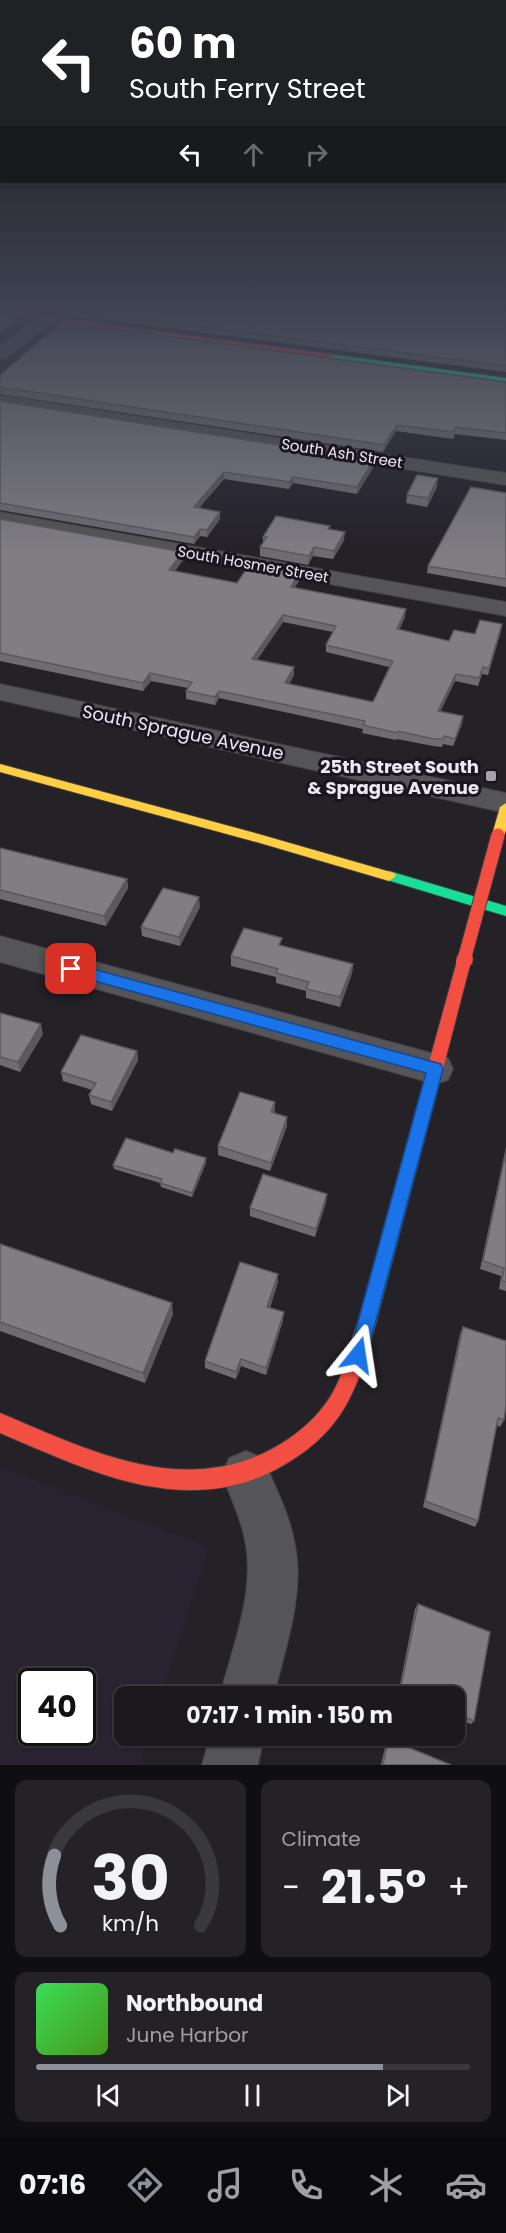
<!DOCTYPE html>
<html lang="en">
<head>
<meta charset="utf-8">
<style>
  :root { --surface:#1b191d; --page:#242226; --text:#f1f3f6; --muted:#a0a0a4; --line:#39383b; --accent:#8c9099 }
  body { margin:0; font-family:Poppins,sans-serif; background:var(--page); color:var(--text); height:100vh; display:flex; flex-direction:column; font-size:22px; white-space:nowrap }
  * { box-sizing:border-box; margin:0 }
  p { font-size:20px; color:var(--muted) }
  .icon { flex:none; width:33px; height:33px; fill:none; stroke:currentColor; stroke-width:2; stroke-linecap:round; stroke-linejoin:round }
  .map { position:relative; height:1765px; overflow:hidden }
  .panel { display:flex; flex-direction:column; gap:15px; padding:15px; background:#0f0e10; flex:1 }
  .panel>* { flex:none }
  .hud { position:absolute; left:0px; top:0px; width:507px; height:183px; box-shadow:0 2px 4px #0004,0 0 0 2px var(--line); background:#202124; color:#fff; overflow:hidden }
  .speed { position:absolute; left:18px; top:1668px; display:flex; gap:12px; font-size:30px; font-weight:700; text-align:center }
  .speed>* { display:grid; place-content:center; width:78px; height:78px; border-radius:50%; background:var(--surface); box-shadow:0 2px 4px #0004,0 0 0 2px var(--line); line-height:1 }
  .speed .limit { border:3px solid #111; border-radius:9px; background:#fff; color:#111 }
  .pin { position:absolute; display:grid; place-items:center; width:51px; height:51px; color:#fff; margin:-26px; border-radius:12px; box-shadow:0 3px 9px #0006 }
  .me { position:absolute; width:66px; margin:-33px; rotate:15deg; stroke-linejoin:round; filter:drop-shadow(0 0 4px #0008) }
  .turn { display:flex; align-items:center; gap:21px; height:126px; padding:0 30px; font-size:27px }
  .turn .icon { width:78px; height:78px; stroke-width:2.5 }
  .turn b { display:block; font-size:42px; line-height:51px }
  .lanes { display:flex; align-items:center; height:57px; padding:0 30px; background:#0003; justify-content:center; gap:30px; direction:ltr }
  .lanes .off { opacity:.35 }
  .big { font-size:45px; font-weight:700; line-height:1.1 }
  .panel .card { flex:1; display:flex; flex-direction:column; justify-content:center; gap:9px; min-width:0; padding:0 21px; border-radius:12px; background:var(--page) }
  .panel .dial { align-items:center; gap:0 }
  .dial svg { height:156px; overflow:visible; fill:none; stroke:var(--line); stroke-width:7; stroke-linecap:round; text-anchor:middle }
  .dial text { fill:var(--text); stroke:none }
  .song { display:flex; align-items:center; gap:18px }
  .cover { width:72px; height:72px; border-radius:9px; background:linear-gradient(135deg,hsl(130 70% 55%),hsl(100 70% 35%)) }
  .played { height:6px; border-radius:3px; background:linear-gradient(90deg,var(--accent) 80%,var(--line) 80%) }
  .keys { display:flex; justify-content:space-around; direction:ltr }
  .heat { display:flex; justify-content:space-between; align-items:center; font-size:33px; direction:ltr }
  .panel .tiles { flex:1; display:grid; gap:15px; grid-template-columns:1fr 1fr }
  .card:last-child { grid-column:span 2 }
  .trip { position:absolute; left:114px; top:1686px; width:351px; height:60px; border-radius:12px; background:var(--surface); box-shadow:0 2px 4px #0004,0 0 0 2px var(--line); font-weight:700; line-height:60px; text-align:center }
  .menu { display:flex; height:96px; justify-content:space-around; align-items:center; background:#0b0a0c; color:var(--muted) }
  .menu .icon { width:42px; height:42px }
  .menu .current { color:var(--accent) }
  .menu b { font-size:27px; color:var(--text) }
  .map>svg:first-child { display:block }
  .built { fill:#292331; fill-rule:evenodd }
  .lines { fill:none; stroke-linecap:round; stroke-linejoin:round }
  .street-casing { stroke:#403e42; stroke-width:2 }
  .fast-casing { stroke:#403e42; stroke-width:2 }
  .slow-casing { stroke:#403e42; stroke-width:2 }
  .jam-casing { stroke:#403e42; stroke-width:2 }
  .street { fill:#555456; fill-rule:evenodd }
  .fast { fill:#16e098; fill-rule:evenodd }
  .slow { fill:#ffcf43; fill-rule:evenodd }
  .jam { fill:#f24e42; fill-rule:evenodd }
  .jam-bridge-far1-casing { stroke:#403e42; stroke-width:15; stroke-linecap:butt }
  .jam-bridge-casing { stroke:#403e42; stroke-width:19; stroke-linecap:butt }
  .jam-bridge-far1 { stroke:#f24e42; stroke-width:13 }
  .jam-bridge { stroke:#f24e42; stroke-width:16 }
  .wall { fill:#6e6c71; fill-rule:evenodd }
  .shaded-wall { fill:#5a585c }
  .building { fill:#807e83; stroke:#5a585c; stroke-width:1.5; fill-rule:evenodd }
  .route { fill:#1a73e8; stroke:#114b97; stroke-width:1.5 }
  .poi-dot { fill:#a5a2a9; stroke:#1a151f; stroke-width:2 }
  .labels { text-anchor:middle; dominant-baseline:central; stroke-width:6; stroke-linejoin:round; paint-order:stroke }
  .far-street-label { font-size:15px; fill:#ebe8ef; stroke:#1a151f }
  .street-label { font-size:18px; fill:#ebe8ef; stroke:#1a151f }
  .poi-label { font-size:18px; font-weight:bold; fill:#ebe8ef; stroke:#1a151f; text-anchor:end }
</style>
</head>
<body>
<div class="map">
<svg width="506" height="1765" viewBox="0 0 506 1765">
  <rect width="100%" height="100%" fill="#242127"/>
  <path class="built" d="M0,1467L209,1547L161,1696H124V1736H148L139,1765H0ZM32,1682H82V1732H32Z"/>
  <g class="lines">
    <defs>
      <g id="street">
        <polygon points="51,309 69,309 6,358 0,359 0,346"/>
        <polygon points="0,395 506,473 506,485 0,405"/>
        <polygon points="0,512 506,602 506,616 0,524"/>
        <polygon points="0,684 506,793 506,813 0,700"/>
        <polygon points="0,936 435,1054 448,1058 453,1069 448,1080 435,1084 0,962"/>
        <path d="M246,1451L263,1458C275,1486 290,1515 295,1545C305,1594 285,1649 274,1696H220C232,1648 254,1595 246,1546C242,1521 231,1498 222,1475L229,1458Z"/>
        <polygon points="210,1736 264,1736 258,1765 202,1765"/>
      </g>
      <g id="fast">
        <polygon points="330,354 506,378 506,382 327,358 326,356"/>
        <polygon points="389,871 506,906 506,916 384,879 382,876"/>
        <polygon points="430,1081 436,1083 438,1088 375,1326 373,1333 366,1335 359,1333 357,1326 422,1088 424,1083"/>
      </g>
      <g id="slow">
        <polygon points="0,764 262,835 394,873 396,876 389,881 260,843 0,772"/>
        <polygon points="506,803 506,830 503,838 498,839 492,835 500,807"/>
      </g>
      <g id="jam">
        <polygon points="0,310 330,354 334,356 330,358 0,314"/>
        <polygon points="464,955 469,957 471,961 438,1088 436,1093 430,1095 424,1093 422,1088 457,961 459,957"/>
        <path d="M366,1317L373,1319L375,1326C356,1395 341,1435 275,1470C181,1518 88,1470 0,1433V1413C86,1449 179,1497 270,1450C295,1437 319,1417 333,1392C346,1370 349,1343 359,1319Z"/>
      </g>
    </defs>
    <use href="#street" class="street-casing"/>
    <use href="#fast" class="fast-casing"/>
    <use href="#slow" class="slow-casing"/>
    <use href="#jam" class="jam-casing"/>
    <use href="#street" class="street"/>
    <use href="#fast" class="fast"/>
    <use href="#slow" class="slow"/>
    <use href="#jam" class="jam"/>
    <defs>
      <polyline id="jam-bridge-far1" points="464,960 498,835"/>
      <polyline id="jam-bridge" points="464,961 465,959"/>
    </defs>
    <use href="#jam-bridge-far1" class="jam-bridge-far1-casing"/>
    <use href="#jam-bridge" class="jam-bridge-casing"/>
    <use href="#jam-bridge-far1" class="jam-bridge-far1"/>
    <use href="#jam-bridge" class="jam-bridge"/>
  </g>
  <g class="wall">
    <polygon points="13,309 35,309 32,311"/>
    <polygon points="506,309 506,372 75,316 75,310"/>
    <polygon points="0,375 506,382 506,440 455,434 453,439 396,431 383,452 0,394"/>
    <polygon points="0,401 374,466 357,494 293,483 289,489 224,479 199,508 220,519 207,537 200,536 194,544 0,510"/>
    <polygon points="437,487 427,507 406,503 407,495"/>
    <polygon points="506,493 506,587 427,573 428,566"/>
    <path d="M0,519L183,560L175,571L237,583L299,581L294,588L405,617L399,630L449,641L475,634L501,631L488,675L482,674L478,686L455,681L440,711L463,716L462,724L453,746L443,744L442,747L433,746L397,739L396,740L362,733L363,729L219,698L215,705L186,699V691L188,688L151,681L143,691L0,661ZM283,622L333,632L326,645V652L389,667L373,702L289,684L294,675V667L257,660Z"/>
    <polygon points="330,529 344,540 333,559 313,556 308,565 260,556 260,547 263,544 263,537"/>
    <polygon points="0,848 127,879 128,888 106,926 0,899"/>
    <polygon points="200,907 180,946 142,936 141,927"/>
    <polygon points="282,946 353,964 352,973 340,1007 306,998 306,991 276,983 276,977 231,966 231,956"/>
    <polygon points="0,1013 43,1034 20,1072 0,1065"/>
    <polygon points="137,1051 138,1060 112,1111 91,1104 89,1095 92,1090 63,1081 61,1072"/>
    <polygon points="275,1111 274,1113 287,1117 287,1126 270,1171 218,1155 218,1146"/>
    <polygon points="506,1147 506,1291 499,1289 501,1276 480,1269"/>
    <polygon points="206,1163 192,1197 161,1187 160,1183 114,1169 113,1165"/>
    <polygon points="327,1194 326,1202 315,1237 250,1216 250,1208"/>
    <polygon points="0,1244 173,1314 145,1383 0,1331"/>
    <polygon points="278,1274 278,1282 270,1308 283,1320 266,1375 241,1366 236,1379 205,1368 205,1361"/>
    <polygon points="463,1327 504,1420 500,1427 496,1425 478,1521 475,1527 423,1507 460,1334"/>
    <polygon points="418,1604 474,1721 471,1724 454,1718 454,1696 403,1696 398,1695 415,1609"/>
    <polygon points="388,1739 451,1765 381,1765 386,1743"/>
  </g>
  <g class="shaded-wall">
    <polygon points="16,316 17,322 0,333 0,327"/>
    <polygon points="397,425 396,431 383,452 384,445"/>
    <polygon points="374,460 374,466 357,494 357,487"/>
    <polygon points="224,472 224,479 194,514 194,507"/>
    <polygon points="293,477 293,483 289,489 289,482"/>
    <polygon points="438,478 437,487 427,507 428,498"/>
    <polygon points="220,512 220,519 207,537 207,530"/>
    <polygon points="200,529 200,536 194,544 194,537"/>
    <polygon points="345,532 344,540 333,559 334,551"/>
    <polygon points="314,547 313,556 308,565 309,556"/>
    <polygon points="183,552 183,560 170,577 169,570"/>
    <polygon points="299,573 299,581 290,595 291,587"/>
    <polygon points="406,609 405,617 396,637 397,629"/>
    <polygon points="283,615 283,622 252,667 252,659"/>
    <polygon points="502,624 501,631 488,675 489,668"/>
    <polygon points="294,667 294,675 285,691 285,683"/>
    <polygon points="150,673 151,681 143,691 143,683"/>
    <polygon points="456,674 455,681 437,719 438,711"/>
    <polygon points="219,691 219,698 215,705 215,697"/>
    <polygon points="463,716 462,724 453,746 455,739"/>
    <polygon points="127,879 128,888 106,926 104,916"/>
    <polygon points="199,897 200,907 180,946 179,937"/>
    <polygon points="353,964 352,973 340,1007 340,997"/>
    <polygon points="41,1024 43,1034 20,1072 18,1062"/>
    <polygon points="137,1051 138,1060 112,1111 111,1102"/>
    <polygon points="275,1102 275,1111 271,1121 271,1112"/>
    <polygon points="287,1117 287,1126 270,1171 271,1163"/>
    <polygon points="206,1158 206,1163 192,1197 192,1193"/>
    <polygon points="327,1194 326,1202 315,1237 316,1229"/>
    <polygon points="278,1274 278,1282 267,1315 267,1307"/>
    <polygon points="172,1303 173,1314 145,1383 143,1373"/>
    <polygon points="284,1312 283,1320 266,1375 266,1368"/>
    <polygon points="241,1359 241,1366 236,1379 236,1372"/>
  </g>
  <g class="building">
    <polygon points="76,309 506,309 506,366 75,310"/>
    <polygon points="0,313 16,316 0,327"/>
    <polygon points="62,322 506,382 506,433 456,427 453,432 397,425 384,445 0,387 0,375"/>
    <polygon points="0,401 374,460 357,487 293,477 289,482 224,472 194,507 220,512 207,530 200,529 194,537 0,503"/>
    <polygon points="417,475 438,478 428,498 407,495"/>
    <polygon points="471,487 506,493 506,579 428,566"/>
    <polygon points="276,516 330,526 328,529 345,532 334,551 314,547 309,556 260,547 267,537 263,537"/>
    <path d="M0,519L183,552L169,570L237,583L250,564L299,573L291,587L406,609L397,629L449,641L454,630L475,634L480,620L502,624L489,668L483,667L479,678L456,674L438,711L463,716L455,739L444,736L443,739H434L398,731L397,733L363,725L365,721L219,691L215,697L186,691L192,682L150,673L143,683L0,653ZM283,615L336,626L326,645L393,661L373,702L285,683L294,667L252,659Z"/>
    <polygon points="0,848 127,879 104,916 0,890"/>
    <polygon points="163,888 199,897 179,937 141,927"/>
    <polygon points="244,928 282,938 279,945 353,964 340,997 306,989 309,982 276,973 278,969 231,956"/>
    <polygon points="0,1013 41,1024 18,1062 0,1057"/>
    <polygon points="81,1035 137,1051 111,1102 89,1095 96,1083 61,1072"/>
    <polygon points="240,1092 275,1102 271,1112 287,1117 271,1163 218,1146"/>
    <polygon points="126,1138 173,1153 175,1149 206,1158 192,1193 160,1183 162,1179 113,1165"/>
    <polygon points="506,1151 506,1282 502,1281 504,1268 483,1261"/>
    <polygon points="263,1174 327,1194 316,1229 250,1208"/>
    <polygon points="0,1244 172,1303 143,1373 0,1322"/>
    <polygon points="240,1262 278,1274 267,1307 284,1312 266,1368 241,1359 236,1372 205,1361"/>
    <polygon points="463,1327 506,1341 506,1405 504,1420 498,1418 478,1521 425,1501"/>
    <polygon points="418,1604 490,1632 474,1721 454,1713 454,1696 415,1696 400,1691"/>
    <polygon points="388,1739 451,1765 383,1765"/>
  </g>
  <linearGradient id="sky" x2="0" y2="1"><stop stop-color="#141215"/><stop offset="0.56" stop-color="#3f4352"/><stop offset="1" stop-color="#3f4352" stop-opacity="0"/></linearGradient>
  <rect width="506" height="556" fill="url(#sky)"/>
  <polygon class="route" points="71,963 441,1064 443,1069 365,1361 358,1364 352,1361 349,1355 426,1073 66,973 63,969 66,965"/>
  <rect class="poi-dot" x="485" y="770" width="12" height="12" rx="3"/>
  <g class="labels">
    <g class="far-street-label">
      <text transform="translate(342 453) rotate(9)">South Ash Street</text>
      <text transform="translate(253 564) rotate(10)">South Hosmer Street</text>
    </g>
    <g class="street-label">
      <text transform="translate(183 732) rotate(12)">South Sprague Avenue</text>
    </g>
    <g class="poi-label">
      <text x="479" y="766">25th Street South<tspan x="479" dy="21">&amp; Sprague Avenue</tspan></text>
    </g>
  </g>
</svg>
<div class="speed"><div class="limit">40</div></div>
<div class="pin" style="left:71px;top:969px;background:#d93025"><svg class="icon" aria-label="arrive" viewBox="0 0 24 24"><path d="M6 21V4h12l-3 4 3 4H6"/></svg></div>
<svg class="me" style="left:358px;top:1355px" viewBox="-20 -20 40 40"><path d="M0-17L14 15 0 8-14 15z" fill="#1a73e8" stroke="#fff" stroke-width="4"/></svg>
<div class="trip">07:17 · 1 min · 150 m</div>
<div class="hud">
<div class="turn"><svg class="icon" aria-label="left" viewBox="0 0 24 24"><path d="M17 20v-9H6M10 6l-5 5 5 5"/></svg><div><b>60 m</b>South Ferry Street</div></div>
<div class="lanes"><svg class="icon" aria-label="left" viewBox="0 0 24 24"><path d="M17 20v-9H6M10 6l-5 5 5 5"/></svg><svg class="icon off" aria-label="ahead" viewBox="0 0 24 24"><path d="M12 20V5M6 11l6-6 6 6"/></svg><svg class="icon off" aria-label="right" viewBox="0 0 24 24"><path d="M7 20v-9h11M14 6l5 5-5 5"/></svg></div>
</div>
</div>
<section class="panel">
<div class="tiles">
<div class="card dial"><svg viewBox="0 0 100 80">
<path d="M14 69A42 42 0 1 1 86 69"/>
<path d="M14 69A42 42 0 0 1 11 33" stroke="#8c9099"/>
<text x="50" y="56" font-size="32" font-weight="700">30</text>
<text x="50" y="72" font-size="11">km/h</text>
</svg></div>
<div class="card"><p>Climate</p>
<div class="heat"><a>−</a><b class="big">21.5°</b><a>+</a></div>
</div>
<div class="card">
<div class="song"><i class="cover"></i><div><b>Northbound</b><p>June Harbor</p></div></div>
<div class="played"></div>
<div class="keys"><svg class="icon" aria-label="previous" viewBox="0 0 24 24"><path d="M18 5L8 12l10 7zM5 5v14"/></svg><svg class="icon" aria-label="pause" viewBox="0 0 24 24"><path d="M8 5v14M16 5v14"/></svg><svg class="icon" aria-label="next" viewBox="0 0 24 24"><path d="M6 5l10 7-10 7zM19 5v14"/></svg></div>
</div>
</div>
</section>
<nav class="menu">
<b>07:16</b>
<svg class="icon current" aria-label="directions" viewBox="0 0 24 24"><path d="M12 3l9 9-9 9-9-9zM9 14v-3h6M13 9l2 2-2 2"/></svg>
<svg class="icon" aria-label="music" viewBox="0 0 24 24"><path d="M9 18V5l10-2v13"/><circle cx="6" cy="18" r="3"/><circle cx="16" cy="16" r="3"/></svg>
<svg class="icon" aria-label="phone" viewBox="0 0 24 24"><path d="M5 4h4l2 5-3 2q2 4 5 5l2-3 5 2v4C11 20 4 13 5 4z"/></svg>
<svg class="icon" aria-label="climate" viewBox="0 0 24 24"><path d="M12 3v18M4 7l16 10M4 17L20 7"/></svg>
<svg class="icon" aria-label="car" viewBox="0 0 24 24"><path d="M5 17H2v-5l4-1 3-4h7l3 4 3 1v5h-3M9 17h6M6 11h13"/><circle cx="7" cy="17" r="2"/><circle cx="17" cy="17" r="2"/></svg>
</nav>
</body>
</html>
